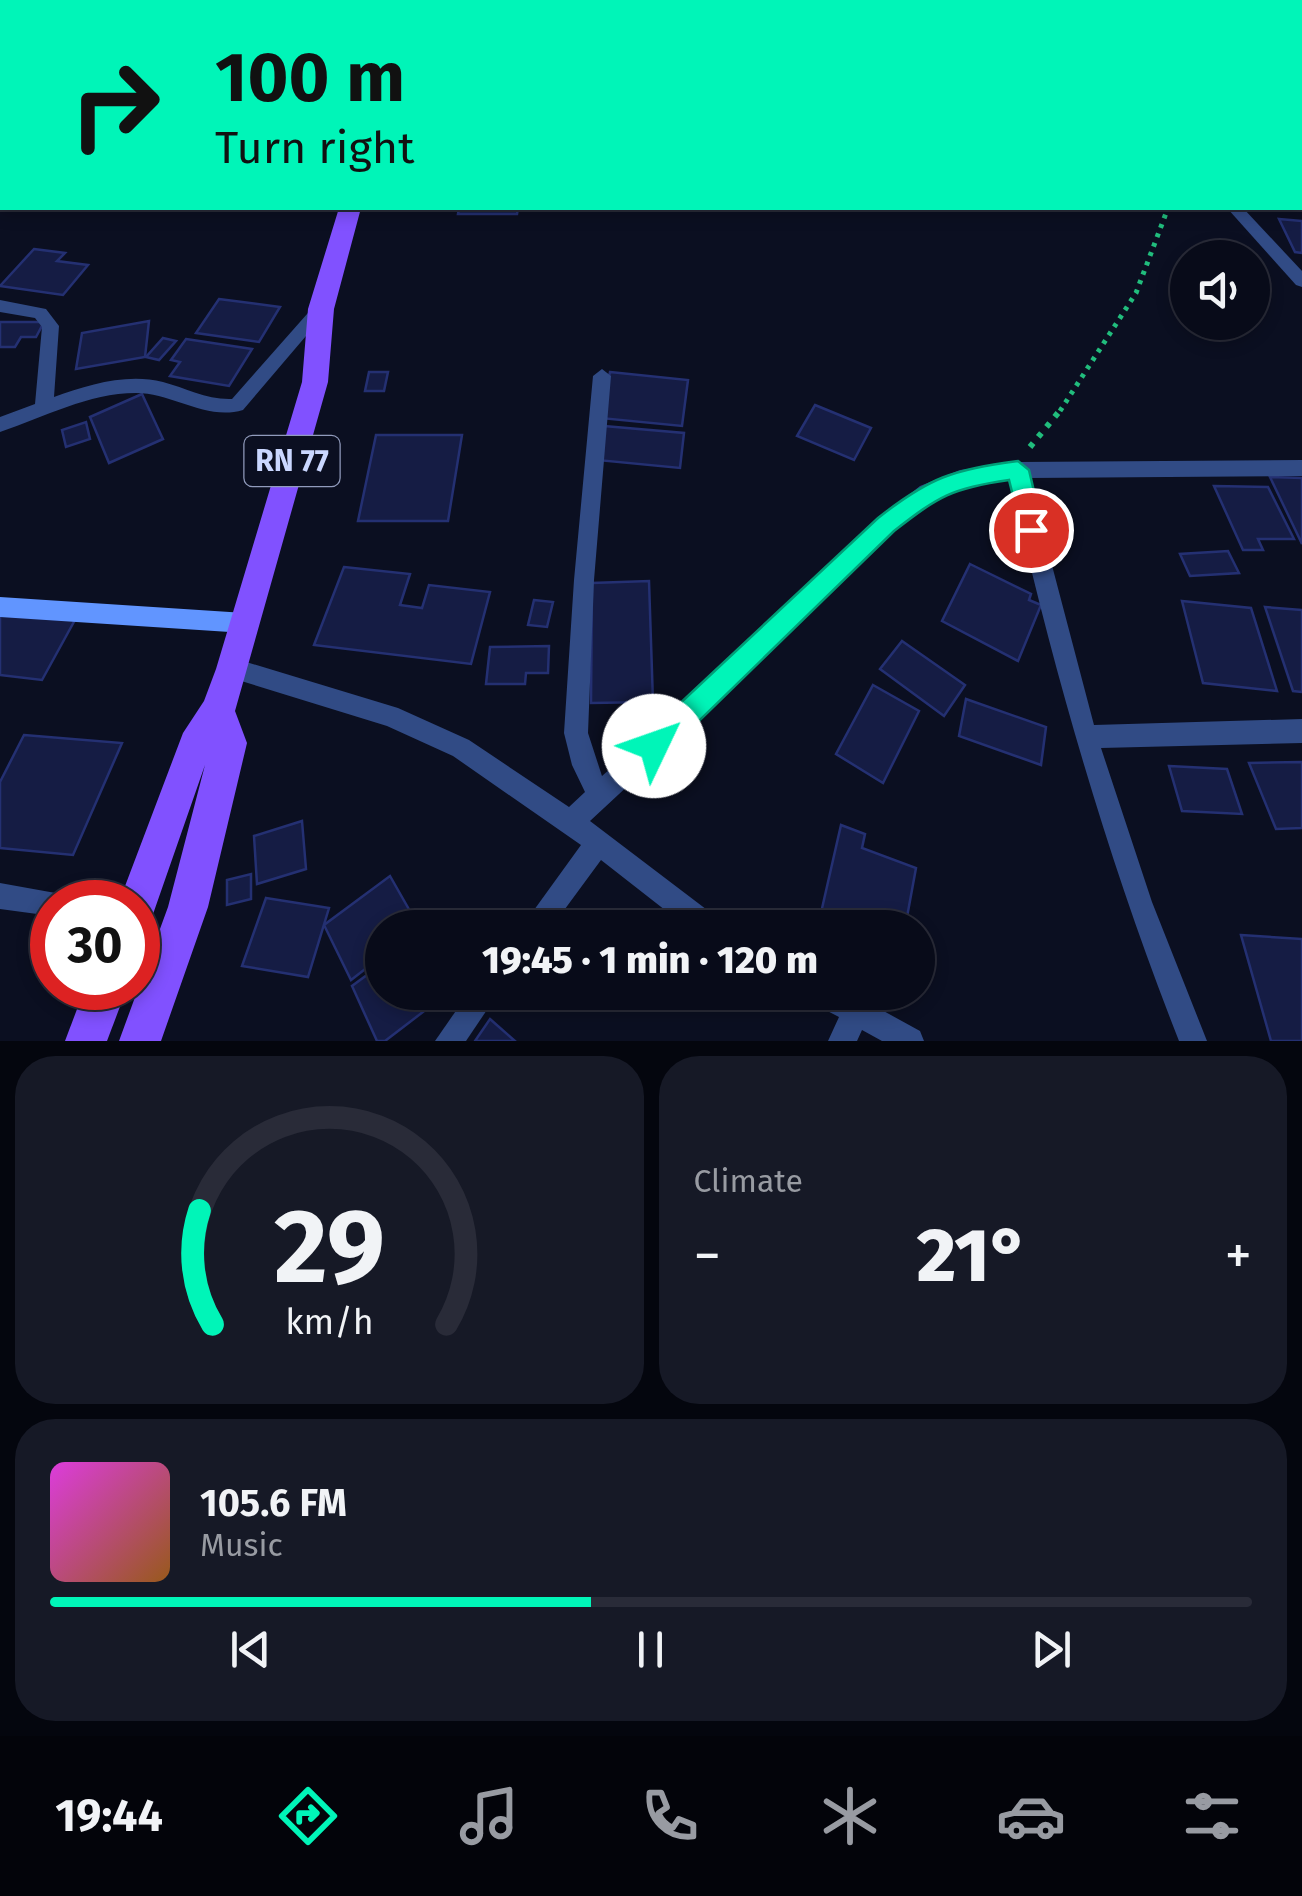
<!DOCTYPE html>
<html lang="en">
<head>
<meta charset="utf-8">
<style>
  :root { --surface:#080b19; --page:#161926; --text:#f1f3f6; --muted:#989ba2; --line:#292b38; --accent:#00f5b8 }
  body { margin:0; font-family:"Fira Sans",sans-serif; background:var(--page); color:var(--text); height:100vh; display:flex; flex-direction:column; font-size:38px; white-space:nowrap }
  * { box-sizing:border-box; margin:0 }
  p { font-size:32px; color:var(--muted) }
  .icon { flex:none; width:55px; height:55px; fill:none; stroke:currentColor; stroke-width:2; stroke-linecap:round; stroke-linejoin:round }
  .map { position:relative; height:1041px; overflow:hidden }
  .sheet { display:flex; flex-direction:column; gap:15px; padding:15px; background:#04060e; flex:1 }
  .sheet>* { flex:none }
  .hud { position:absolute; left:0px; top:0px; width:1302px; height:210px; box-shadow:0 5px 15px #0003,0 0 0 2px var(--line); background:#00f5b8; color:#111; overflow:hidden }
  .buttons { position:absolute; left:1170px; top:240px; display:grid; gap:20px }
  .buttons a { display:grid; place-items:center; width:100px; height:100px; border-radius:50%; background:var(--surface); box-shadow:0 5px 15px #0003,0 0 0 2px var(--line); font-size:50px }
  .speed { position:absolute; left:30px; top:880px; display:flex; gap:20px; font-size:50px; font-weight:700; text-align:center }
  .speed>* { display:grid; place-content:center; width:130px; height:130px; border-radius:50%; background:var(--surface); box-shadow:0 5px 15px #0003,0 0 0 2px var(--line); line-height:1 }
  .speed .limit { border:15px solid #d22; background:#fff; color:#111 }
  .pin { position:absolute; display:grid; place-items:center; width:85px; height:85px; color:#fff; margin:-42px; border:5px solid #fff; border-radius:50%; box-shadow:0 2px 10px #0007 }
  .me { position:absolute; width:110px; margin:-55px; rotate:48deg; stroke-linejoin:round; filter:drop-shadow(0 0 8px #0008) }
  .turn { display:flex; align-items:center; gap:35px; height:210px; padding:0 50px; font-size:45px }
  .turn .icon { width:130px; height:130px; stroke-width:2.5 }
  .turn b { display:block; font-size:70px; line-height:85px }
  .big { font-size:75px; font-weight:800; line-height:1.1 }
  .sheet .card { flex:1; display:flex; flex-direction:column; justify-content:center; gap:15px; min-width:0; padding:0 35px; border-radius:40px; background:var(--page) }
  .sheet .dial { align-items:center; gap:0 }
  .dial svg { height:260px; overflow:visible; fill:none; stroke:var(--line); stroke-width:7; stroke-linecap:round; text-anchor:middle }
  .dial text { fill:var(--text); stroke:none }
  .song { display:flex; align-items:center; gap:30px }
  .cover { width:120px; height:120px; border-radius:15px; background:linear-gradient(135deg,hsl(300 70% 55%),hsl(30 70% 35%)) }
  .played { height:10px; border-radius:5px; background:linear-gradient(90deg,var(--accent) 45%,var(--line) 45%) }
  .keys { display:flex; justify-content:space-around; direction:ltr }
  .heat { display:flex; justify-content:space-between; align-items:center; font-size:55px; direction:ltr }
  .sheet .tiles { flex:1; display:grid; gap:15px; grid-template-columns:1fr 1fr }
  .card:last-child { grid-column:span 2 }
  .trip { position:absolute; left:365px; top:910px; width:570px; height:100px; border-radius:50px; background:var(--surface); box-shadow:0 5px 15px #0003,0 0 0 2px var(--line); font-weight:800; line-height:100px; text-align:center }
  .dock { display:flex; height:160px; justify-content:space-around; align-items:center; background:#03040a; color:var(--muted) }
  .dock .icon { width:70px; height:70px }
  .dock .active { color:var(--accent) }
  .dock b { font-size:45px; color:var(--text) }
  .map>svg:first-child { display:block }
  .building { fill:#151c44; stroke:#243072; stroke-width:2.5 }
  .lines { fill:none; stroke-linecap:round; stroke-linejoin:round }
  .path-far1 { stroke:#21bd7d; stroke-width:5; stroke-dasharray:4 6; stroke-linecap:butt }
  .path { stroke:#21bd7d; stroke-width:6; stroke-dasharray:5 8; stroke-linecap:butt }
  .street { fill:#314b85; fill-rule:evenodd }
  .secondary { fill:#6195ff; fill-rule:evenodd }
  .primary { fill:#8151ff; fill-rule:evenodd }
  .route { fill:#00f5b8; stroke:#009f78; stroke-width:2.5 }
  .labels { text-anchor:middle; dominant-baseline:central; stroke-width:10; stroke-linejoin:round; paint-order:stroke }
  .shield { fill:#0b0f21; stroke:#919bbc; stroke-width:2.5 }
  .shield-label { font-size:30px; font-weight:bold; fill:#cad7ff }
</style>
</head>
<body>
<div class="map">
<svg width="1302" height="1041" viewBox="0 0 1302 1041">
  <rect width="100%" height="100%" fill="#0b0f21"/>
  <g class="building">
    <polygon points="459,208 518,208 517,214 458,214"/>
    <polygon points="1279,219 1302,221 1302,253 1295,252"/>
    <polygon points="34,249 65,253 57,261 88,265 63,295 0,286"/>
    <polygon points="219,299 280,307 259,342 196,333"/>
    <polygon points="149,321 145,357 76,369 82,333"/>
    <polygon points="0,322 44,322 36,337 21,337 15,347 0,347"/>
    <polygon points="163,338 176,341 159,360 146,357"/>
    <polygon points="186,339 252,349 229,386 170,376 180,362 171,360"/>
    <polygon points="369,372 388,372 384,391 365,391"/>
    <polygon points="610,372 688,380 682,426 600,418"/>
    <polygon points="142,394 163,439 109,463 90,417"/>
    <polygon points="815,405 871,428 854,460 797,436"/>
    <polygon points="86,422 90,439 66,447 62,430"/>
    <polygon points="604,426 684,433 680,468 597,460"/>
    <polygon points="376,435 462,435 448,521 358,521"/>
    <polygon points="1270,477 1302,478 1302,544"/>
    <polygon points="1214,486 1268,487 1294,539 1258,539 1263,550 1243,550"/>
    <polygon points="1228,551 1239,573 1190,576 1180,554"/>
    <polygon points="970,564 1031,594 1029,600 1041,605 1018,661 942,621"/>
    <polygon points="344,567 410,574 400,605 422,608 429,585 490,592 471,664 314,645"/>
    <polygon points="649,581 653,702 591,703 592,583"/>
    <polygon points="534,600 553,602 547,627 528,625"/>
    <polygon points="1182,601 1251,608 1277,691 1203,683"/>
    <polygon points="1265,607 1302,610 1302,692 1293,691"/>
    <polygon points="0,608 76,618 42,680 0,675"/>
    <polygon points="902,641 965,685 944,716 880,669"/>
    <polygon points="549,646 548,673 526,673 525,684 486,684 490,647"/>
    <polygon points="873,685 919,711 883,783 836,754"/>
    <polygon points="966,699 1046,727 1041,765 959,736"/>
    <polygon points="24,735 122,743 73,855 0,848 0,782"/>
    <polygon points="1302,762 1302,828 1276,829 1249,763"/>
    <polygon points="1169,766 1227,769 1242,814 1182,811"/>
    <polygon points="302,821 306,869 257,884 254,836"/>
    <polygon points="841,825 865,834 862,848 916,868 905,928 818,926"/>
    <polygon points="251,874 251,899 227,905 227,880"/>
    <polygon points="390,876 419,927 382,928 382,956 351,980 324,925"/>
    <polygon points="266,898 329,908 308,977 242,966"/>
    <polygon points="1241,935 1302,939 1302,1041 1271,1041"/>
    <polygon points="382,964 382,992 449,992 385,1041 377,1041 352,986"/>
    <polygon points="490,1019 515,1041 475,1041"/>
  </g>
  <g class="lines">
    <polyline class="path-far1" points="1060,411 1136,293 1168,208"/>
    <polyline class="path" points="1030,447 1062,408"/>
    <g class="street">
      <polygon points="246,0 262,0 263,2 248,2"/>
      <rect x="1300" y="158" width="2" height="8"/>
      <polygon points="1227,208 1243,208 1302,271 1302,287 1296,285"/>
      <path d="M0,300L46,309L59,326L54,397C88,385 126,373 163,382C186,388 207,400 232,399L315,305H327L329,309L243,410C206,421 173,393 136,393C88,393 45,417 0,432V417L35,404L42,327L35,318L0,312Z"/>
      <path d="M602,369L611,376L594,580L588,733L602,776L728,664L879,519L920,486L960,470L1018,462L1302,460V476L1029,478L1094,725L1302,719V743L1101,748L1152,902L1207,1041H1179C1107,858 1053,671 1010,479L962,486L934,498L893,531L744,678L590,821L719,919L723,928H688L601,860L551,928H521L581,845L453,756L387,726L225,676L222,669L225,662L233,658L398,708L469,740L569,807L585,792L572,765L564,733L574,580L593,376Z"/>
      <polygon points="0,883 61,894 65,902 52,902 52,916 0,909"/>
      <polygon points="469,992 499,992 466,1041 435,1041"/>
      <polygon points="807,992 849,992 920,1031 924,1041 882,1041 862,1030 857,1041 828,1041 839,1017 810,1002"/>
    </g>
    <polygon class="secondary" points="0,597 245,613 253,616 256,623 253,630 245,633 0,617"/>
    <g class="primary">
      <polygon points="339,208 361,208 334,309 328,382 235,711 247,743 208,907 161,1041 119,1041 168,907 205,765 152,917 138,922 138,902 119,902 183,733 204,701 216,669 302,382 308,309"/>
      <polygon points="85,988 127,988 107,1041 65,1041"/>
    </g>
  </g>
  <path class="route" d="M1018,461L1029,470L1043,530L1039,536H1023L1009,480C952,488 939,496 894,531L663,756L654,760L644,756L640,746L644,737L878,518C930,477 952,470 1018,461Z"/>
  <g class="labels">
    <rect class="shield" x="244.5" y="436" width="95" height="50" rx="8"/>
    <g class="shield-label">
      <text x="292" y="461">RN 77</text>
    </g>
  </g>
</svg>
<div class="buttons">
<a><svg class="icon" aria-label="sound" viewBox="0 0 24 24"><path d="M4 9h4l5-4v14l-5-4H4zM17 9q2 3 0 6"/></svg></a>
</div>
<div class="speed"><div class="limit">30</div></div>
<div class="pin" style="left:1031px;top:530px;background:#d93025"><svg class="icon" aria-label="arrive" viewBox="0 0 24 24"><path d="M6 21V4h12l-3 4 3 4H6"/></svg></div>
<svg class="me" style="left:654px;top:746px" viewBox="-20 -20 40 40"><circle r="19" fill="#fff"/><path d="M0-13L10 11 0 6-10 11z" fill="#00f5b8"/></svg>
<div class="trip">19:45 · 1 min · 120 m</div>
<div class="hud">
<div class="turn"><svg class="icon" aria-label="right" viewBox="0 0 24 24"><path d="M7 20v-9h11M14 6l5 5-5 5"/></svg><div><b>100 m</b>Turn right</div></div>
</div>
</div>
<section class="sheet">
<div class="tiles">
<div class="card dial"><svg viewBox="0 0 100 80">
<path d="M14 69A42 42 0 1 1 86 69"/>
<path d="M14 69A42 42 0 0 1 10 34" stroke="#00f5b8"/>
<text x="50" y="56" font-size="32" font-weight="700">29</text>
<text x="50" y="72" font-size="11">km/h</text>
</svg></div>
<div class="card"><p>Climate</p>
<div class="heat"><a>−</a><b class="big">21°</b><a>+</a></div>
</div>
<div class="card">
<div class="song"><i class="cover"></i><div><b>105.6 FM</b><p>Music</p></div></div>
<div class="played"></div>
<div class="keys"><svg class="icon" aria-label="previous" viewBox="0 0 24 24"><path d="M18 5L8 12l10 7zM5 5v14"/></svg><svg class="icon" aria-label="pause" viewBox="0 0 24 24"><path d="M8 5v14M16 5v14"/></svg><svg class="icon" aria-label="next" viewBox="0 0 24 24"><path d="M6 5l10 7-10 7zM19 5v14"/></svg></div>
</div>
</div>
</section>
<nav class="dock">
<b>19:44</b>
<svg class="icon active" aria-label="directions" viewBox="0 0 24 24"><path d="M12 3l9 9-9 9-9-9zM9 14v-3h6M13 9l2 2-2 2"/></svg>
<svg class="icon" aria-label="music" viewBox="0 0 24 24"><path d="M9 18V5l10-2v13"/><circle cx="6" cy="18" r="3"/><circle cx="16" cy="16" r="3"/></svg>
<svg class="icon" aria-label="phone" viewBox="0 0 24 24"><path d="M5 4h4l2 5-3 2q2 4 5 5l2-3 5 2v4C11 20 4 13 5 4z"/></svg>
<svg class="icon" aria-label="climate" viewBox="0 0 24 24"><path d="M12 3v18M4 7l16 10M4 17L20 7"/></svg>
<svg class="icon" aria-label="car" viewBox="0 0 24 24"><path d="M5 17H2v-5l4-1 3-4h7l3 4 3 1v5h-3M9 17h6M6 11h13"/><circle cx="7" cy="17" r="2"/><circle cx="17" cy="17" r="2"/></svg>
<svg class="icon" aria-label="filters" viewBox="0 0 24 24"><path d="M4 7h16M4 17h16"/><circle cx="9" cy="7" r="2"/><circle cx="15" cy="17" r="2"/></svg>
</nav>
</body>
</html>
